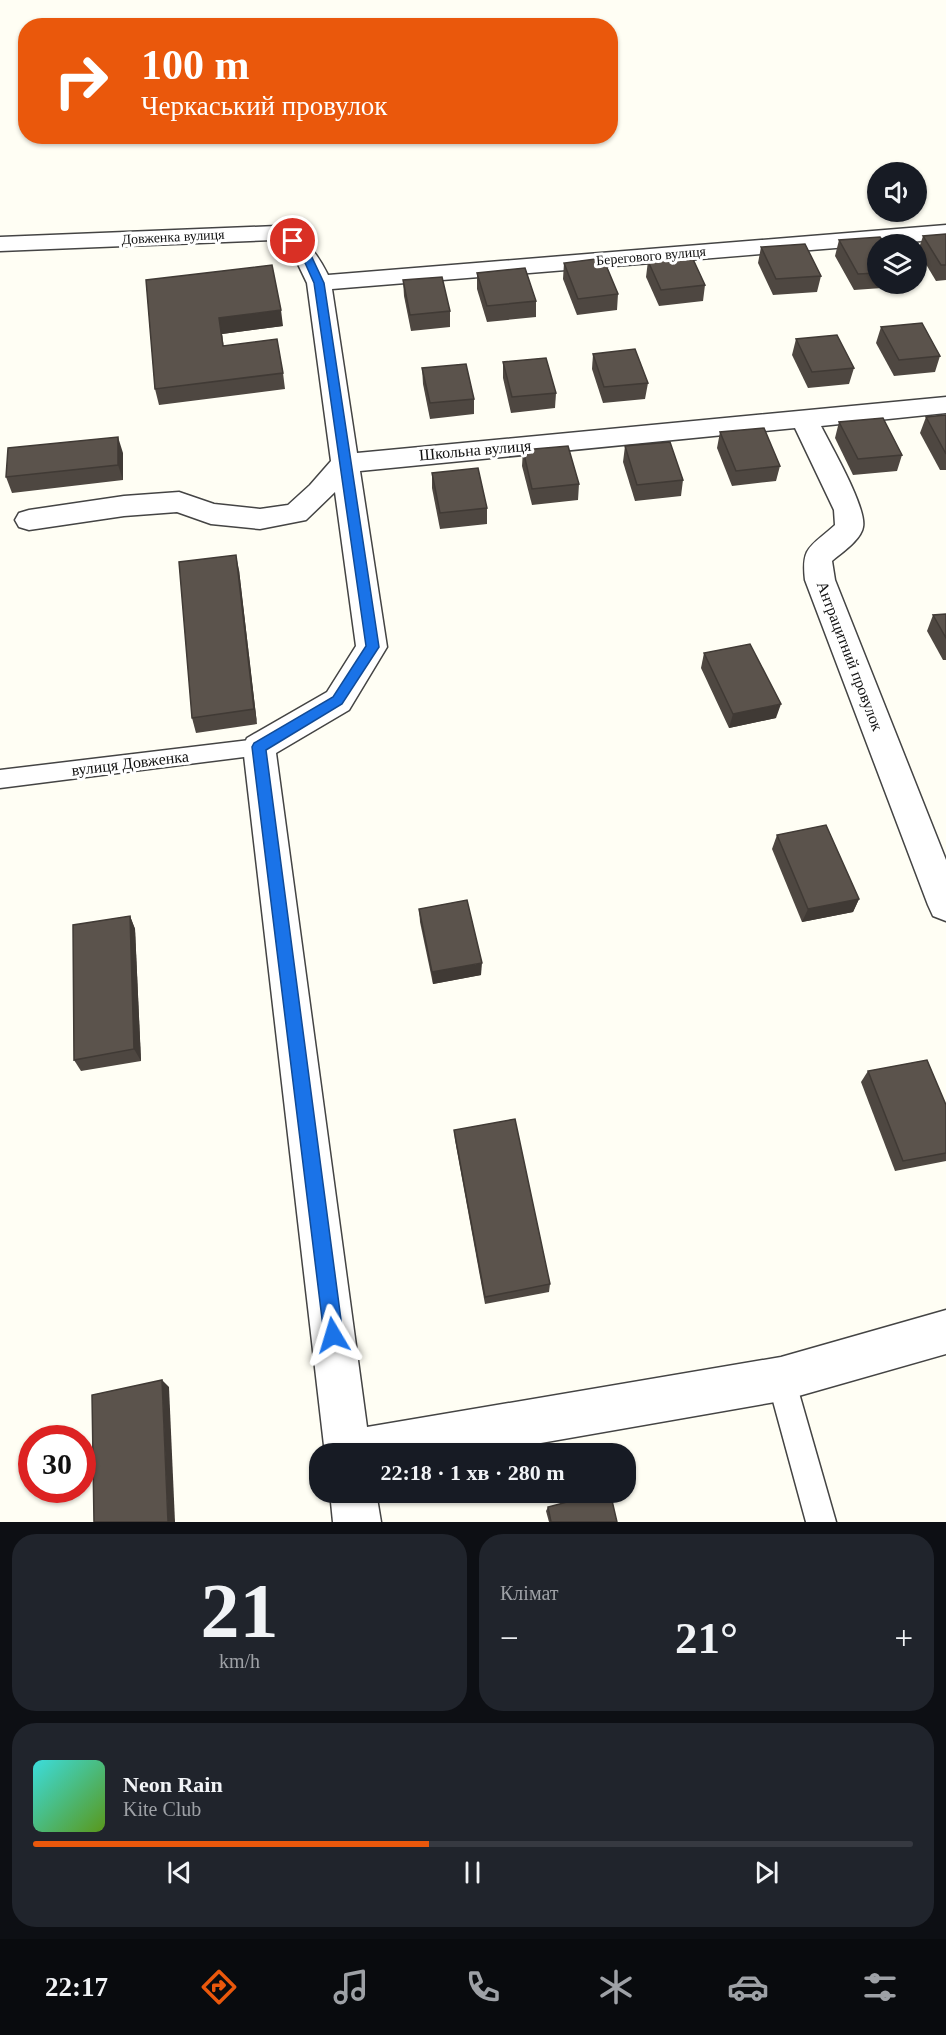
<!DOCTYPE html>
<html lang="uk">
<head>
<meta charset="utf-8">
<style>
  :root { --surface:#171b24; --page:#20242c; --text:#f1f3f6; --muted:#9ea1a6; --line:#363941; --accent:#ea580c }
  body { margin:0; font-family:Georgia,serif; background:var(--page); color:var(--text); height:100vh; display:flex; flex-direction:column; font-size:22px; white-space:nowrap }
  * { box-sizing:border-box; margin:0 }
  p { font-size:20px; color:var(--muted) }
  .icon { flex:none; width:33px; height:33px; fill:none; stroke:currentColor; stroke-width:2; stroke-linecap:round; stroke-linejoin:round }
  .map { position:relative; height:1522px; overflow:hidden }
  .drawer { display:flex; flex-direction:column; gap:12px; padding:12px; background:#0d0f14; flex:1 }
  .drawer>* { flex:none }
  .banner { position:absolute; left:18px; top:18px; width:600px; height:126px; border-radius:24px; box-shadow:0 2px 4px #0004; background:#ea580c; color:#fff; overflow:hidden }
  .buttons { position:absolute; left:867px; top:162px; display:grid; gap:12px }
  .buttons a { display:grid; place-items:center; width:60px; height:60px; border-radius:50%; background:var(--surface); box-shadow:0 2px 4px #0004; font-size:30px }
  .speed { position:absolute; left:18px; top:1425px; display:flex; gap:12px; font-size:30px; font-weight:700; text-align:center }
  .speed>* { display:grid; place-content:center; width:78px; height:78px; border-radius:50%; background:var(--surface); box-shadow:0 2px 4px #0004; line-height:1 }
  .speed .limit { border:9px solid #d22; background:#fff; color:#111 }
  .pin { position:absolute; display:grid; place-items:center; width:51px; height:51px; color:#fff; margin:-26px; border:3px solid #fff; border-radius:50%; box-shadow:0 2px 6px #0007 }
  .me { position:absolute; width:66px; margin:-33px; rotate:353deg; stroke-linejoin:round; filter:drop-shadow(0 0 4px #0008) }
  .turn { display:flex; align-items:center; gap:21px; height:126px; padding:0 24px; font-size:27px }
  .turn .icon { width:78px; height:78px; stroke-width:2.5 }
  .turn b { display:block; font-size:42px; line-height:51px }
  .big { font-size:45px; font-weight:700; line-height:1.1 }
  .drawer .tile { flex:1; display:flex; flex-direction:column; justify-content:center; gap:9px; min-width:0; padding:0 21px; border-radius:24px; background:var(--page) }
  .drawer .dial { align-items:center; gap:0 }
  .dial b { font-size:78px; line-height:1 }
  .song { display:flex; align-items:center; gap:18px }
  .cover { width:72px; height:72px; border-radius:9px; background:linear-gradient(135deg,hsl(180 70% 55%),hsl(90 70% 35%)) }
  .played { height:6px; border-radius:3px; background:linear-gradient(90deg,var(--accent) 45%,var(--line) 45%) }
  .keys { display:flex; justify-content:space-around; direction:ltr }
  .heat { display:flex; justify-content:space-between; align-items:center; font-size:33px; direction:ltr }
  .drawer .tiles { flex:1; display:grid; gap:12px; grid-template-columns:1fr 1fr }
  .tile:last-child { grid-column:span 2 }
  .trip { position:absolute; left:309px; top:1443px; width:327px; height:60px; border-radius:24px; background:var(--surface); box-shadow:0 2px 4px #0004; font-weight:700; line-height:60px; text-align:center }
  .tabs { display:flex; height:96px; justify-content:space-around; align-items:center; background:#090b0e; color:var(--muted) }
  .tabs .icon { width:42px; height:42px }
  .tabs .selected { color:var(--accent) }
  .tabs b { font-size:27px; color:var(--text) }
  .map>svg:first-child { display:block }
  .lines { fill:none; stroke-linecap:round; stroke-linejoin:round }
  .service-casing { stroke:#444; stroke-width:3 }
  .minor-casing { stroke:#444; stroke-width:3 }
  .service { fill:#fff; fill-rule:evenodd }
  .minor { fill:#fff; fill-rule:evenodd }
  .wall { fill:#4e4741 }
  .shaded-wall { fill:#403a35 }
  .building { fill:#5b534c; stroke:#403a35; stroke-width:1.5 }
  .route { fill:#1a73e8; stroke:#114b97; stroke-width:1.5 }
  .labels { text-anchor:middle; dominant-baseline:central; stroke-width:6; stroke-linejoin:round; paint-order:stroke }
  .far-street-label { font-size:14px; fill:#111; stroke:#fff }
  .street-label { font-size:16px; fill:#111; stroke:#fff }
</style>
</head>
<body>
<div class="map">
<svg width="946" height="1522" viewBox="0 0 946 1522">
  <rect width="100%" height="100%" fill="#fffef4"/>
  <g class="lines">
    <defs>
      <g id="service">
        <polygon points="259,739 266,741 269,747 266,753 259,755 0,788 0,770"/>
        <polygon points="781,1365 791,1369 795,1379 836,1522 806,1522 767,1379 771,1369"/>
      </g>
      <g id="minor">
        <path d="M946,225V239L332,289L357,453L946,397V413L821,426C831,446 867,508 863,527C861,540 841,553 832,561L835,580L946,860V921L933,916L928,905L805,580C801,546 811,547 835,525L834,510L795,428L360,471L387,647L349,710L276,753L367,1427L781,1357L946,1310V1354L781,1401L478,1454H325L243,747L247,738L327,692L356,646L335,492L306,520L260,529L211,524L177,512L124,516L29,530L19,527L15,520L19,513L29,510L124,496L179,492L214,504L260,509L288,505L310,485L331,461L307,283L295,258L273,240L0,251V237L277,226C302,232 317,253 328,275Z"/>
        <polygon points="330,1492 376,1492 381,1522 333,1522"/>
      </g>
    </defs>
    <use href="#service" class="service-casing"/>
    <use href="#minor" class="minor-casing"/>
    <use href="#service" class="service"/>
    <use href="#minor" class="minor"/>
  </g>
  <g class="wall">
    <polygon points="946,234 946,280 936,281 918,251 923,236"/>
    <polygon points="839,240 878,244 878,284 897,284 896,287 854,290 835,256"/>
    <polygon points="761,247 821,276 817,292 773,295 758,263"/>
    <polygon points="648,261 705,285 703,301 659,306 646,277"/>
    <polygon points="564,263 618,294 617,310 577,315 563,279"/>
    <polygon points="477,273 536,301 536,317 487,322 477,289"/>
    <polygon points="146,280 283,326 222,334 223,346 283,373 285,389 159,405 155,389"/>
    <polygon points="403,280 450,311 450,327 411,331 404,296"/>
    <polygon points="881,327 940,356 935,372 894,376 876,343"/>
    <polygon points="796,339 854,368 849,384 808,388 792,355"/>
    <polygon points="593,354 648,383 645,399 603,403 592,369"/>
    <polygon points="503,362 556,393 555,408 511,413 503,378"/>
    <polygon points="422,368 474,399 474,414 430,419 423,384"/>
    <polygon points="946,415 946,470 940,470 920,433 926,417"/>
    <polygon points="839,422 902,455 897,471 853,475 835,438"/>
    <polygon points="720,432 780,466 776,481 732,486 717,448"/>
    <polygon points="625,446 683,480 681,496 635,501 623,462"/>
    <polygon points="523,450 579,484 578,500 532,505 522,466"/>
    <polygon points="123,453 123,480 12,493 6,477"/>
    <polygon points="432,473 487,508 487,524 440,529 432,488"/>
    <polygon points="239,570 257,724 196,733 192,718"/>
    <polygon points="946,614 946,660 943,660 927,631 933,615"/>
    <polygon points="704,653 776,718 729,728 701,668"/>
    <polygon points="777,835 859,899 853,912 802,922 772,849"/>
    <polygon points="419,909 481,975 433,984 420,922"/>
    <polygon points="130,916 135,929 141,1061 81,1071 74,1060"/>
    <polygon points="868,1071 946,1105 946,1161 895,1171 861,1082"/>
    <polygon points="454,1130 550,1284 549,1292 485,1304 455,1140"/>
    <polygon points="548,1507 617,1522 549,1522 546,1511"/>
  </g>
  <g class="shaded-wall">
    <polygon points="281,310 283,326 222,334 226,362 219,318"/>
    <polygon points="118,437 123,453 123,480 118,465"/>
    <polygon points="236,555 239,570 257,724 254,709"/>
    <polygon points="781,704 776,718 729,728 733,714"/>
    <polygon points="859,899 853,912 802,922 808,909"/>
    <polygon points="130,916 135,929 141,1061 134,1049"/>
    <polygon points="482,963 481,975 433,984 432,972"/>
    <polygon points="162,1380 169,1387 175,1522 168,1522"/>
  </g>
  <g class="building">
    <polygon points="946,234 946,265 941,265 923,236"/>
    <polygon points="880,237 885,244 878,244 878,273 858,274 839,240"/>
    <polygon points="805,244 821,276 776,279 761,247"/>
    <polygon points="692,257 705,285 661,290 648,261"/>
    <polygon points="603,258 618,294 578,299 564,263"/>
    <polygon points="272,265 281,310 219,318 223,346 277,339 283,373 155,389 146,280"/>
    <polygon points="525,268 536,301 487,306 477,273"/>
    <polygon points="442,277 450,311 410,315 403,280"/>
    <polygon points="922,323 940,356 899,360 881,327"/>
    <polygon points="837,335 854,368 812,372 796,339"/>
    <polygon points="635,349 648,383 604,387 593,354"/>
    <polygon points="546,358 556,393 512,397 503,362"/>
    <polygon points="466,364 474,399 430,403 422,368"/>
    <polygon points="946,415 946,454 926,417"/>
    <polygon points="883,418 902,455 858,459 839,422"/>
    <polygon points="764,428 780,466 736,471 720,432"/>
    <polygon points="118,437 118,465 6,477 8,448"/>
    <polygon points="670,442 683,480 637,485 625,446"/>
    <polygon points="568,446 579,484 532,489 523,450"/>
    <polygon points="478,468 487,508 440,513 432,473"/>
    <polygon points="236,555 254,709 192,718 179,562"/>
    <polygon points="946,614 946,638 933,615"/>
    <polygon points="750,644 781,704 733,714 704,653"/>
    <polygon points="826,825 859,899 808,909 777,835"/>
    <polygon points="467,900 482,963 432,972 419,909"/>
    <polygon points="130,916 134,1049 74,1060 73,925"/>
    <polygon points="927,1060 946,1105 946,1153 903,1161 868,1071"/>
    <polygon points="515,1119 550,1284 485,1297 454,1130"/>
    <polygon points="162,1380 168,1522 94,1522 92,1395"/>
    <polygon points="605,1492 610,1492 617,1522 551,1522 548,1507"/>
  </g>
  <polygon class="route" points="293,238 309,251 324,283 379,647 342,704 266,750 343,1335 340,1342 333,1345 327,1342 324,1335 252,747 254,743 333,697 366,646 314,283 301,254 288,241"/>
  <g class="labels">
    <g class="far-street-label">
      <text transform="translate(173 237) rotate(-3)">Довженка вулиця</text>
      <text transform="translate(651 256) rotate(-5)">Берегового вулиця</text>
    </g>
    <g class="street-label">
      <text transform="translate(475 450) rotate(-5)">Школьна вулиця</text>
      <text transform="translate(850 656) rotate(69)">Антрацитний провулок</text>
      <text transform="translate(130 763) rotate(-7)">вулиця Довженка</text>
    </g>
  </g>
</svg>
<div class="buttons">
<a><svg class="icon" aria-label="sound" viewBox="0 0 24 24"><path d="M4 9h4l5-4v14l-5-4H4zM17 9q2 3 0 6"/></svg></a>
<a><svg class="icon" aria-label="layers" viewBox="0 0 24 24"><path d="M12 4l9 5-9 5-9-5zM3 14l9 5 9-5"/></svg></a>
</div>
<div class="speed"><div class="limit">30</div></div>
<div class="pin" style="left:293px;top:241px;background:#d93025"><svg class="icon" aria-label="arrive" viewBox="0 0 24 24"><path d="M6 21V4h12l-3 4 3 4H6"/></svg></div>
<svg class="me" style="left:333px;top:1335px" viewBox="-20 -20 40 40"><path d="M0-17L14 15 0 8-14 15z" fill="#1a73e8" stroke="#fff" stroke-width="4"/></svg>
<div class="trip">22:18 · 1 хв · 280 m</div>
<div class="banner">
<div class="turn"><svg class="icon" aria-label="right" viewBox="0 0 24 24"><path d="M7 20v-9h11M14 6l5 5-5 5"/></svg><div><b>100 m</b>Черкаський провулок</div></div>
</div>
</div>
<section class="drawer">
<div class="tiles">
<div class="tile dial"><b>21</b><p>km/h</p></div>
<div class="tile"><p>Клімат</p>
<div class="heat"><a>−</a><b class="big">21°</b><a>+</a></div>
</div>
<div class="tile">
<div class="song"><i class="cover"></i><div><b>Neon Rain</b><p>Kite Club</p></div></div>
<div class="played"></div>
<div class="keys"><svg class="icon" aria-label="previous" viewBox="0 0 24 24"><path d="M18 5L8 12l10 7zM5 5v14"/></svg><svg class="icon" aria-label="pause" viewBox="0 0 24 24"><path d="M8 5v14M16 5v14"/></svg><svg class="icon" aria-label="next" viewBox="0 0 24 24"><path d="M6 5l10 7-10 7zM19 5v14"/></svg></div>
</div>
</div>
</section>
<nav class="tabs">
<b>22:17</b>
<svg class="icon selected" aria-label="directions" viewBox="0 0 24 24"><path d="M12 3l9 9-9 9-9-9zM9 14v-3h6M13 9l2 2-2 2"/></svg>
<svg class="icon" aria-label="music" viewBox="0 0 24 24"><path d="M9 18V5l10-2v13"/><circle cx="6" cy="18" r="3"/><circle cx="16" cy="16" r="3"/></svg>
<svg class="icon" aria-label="phone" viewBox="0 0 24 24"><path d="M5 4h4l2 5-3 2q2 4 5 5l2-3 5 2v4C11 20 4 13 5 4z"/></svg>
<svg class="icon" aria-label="climate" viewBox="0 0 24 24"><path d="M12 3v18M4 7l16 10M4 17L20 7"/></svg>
<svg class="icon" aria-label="car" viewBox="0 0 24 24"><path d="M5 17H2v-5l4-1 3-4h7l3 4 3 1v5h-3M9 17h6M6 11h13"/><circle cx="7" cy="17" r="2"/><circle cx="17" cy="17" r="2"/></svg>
<svg class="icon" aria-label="filters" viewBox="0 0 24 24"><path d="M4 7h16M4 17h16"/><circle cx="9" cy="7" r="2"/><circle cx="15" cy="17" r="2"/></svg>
</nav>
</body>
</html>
